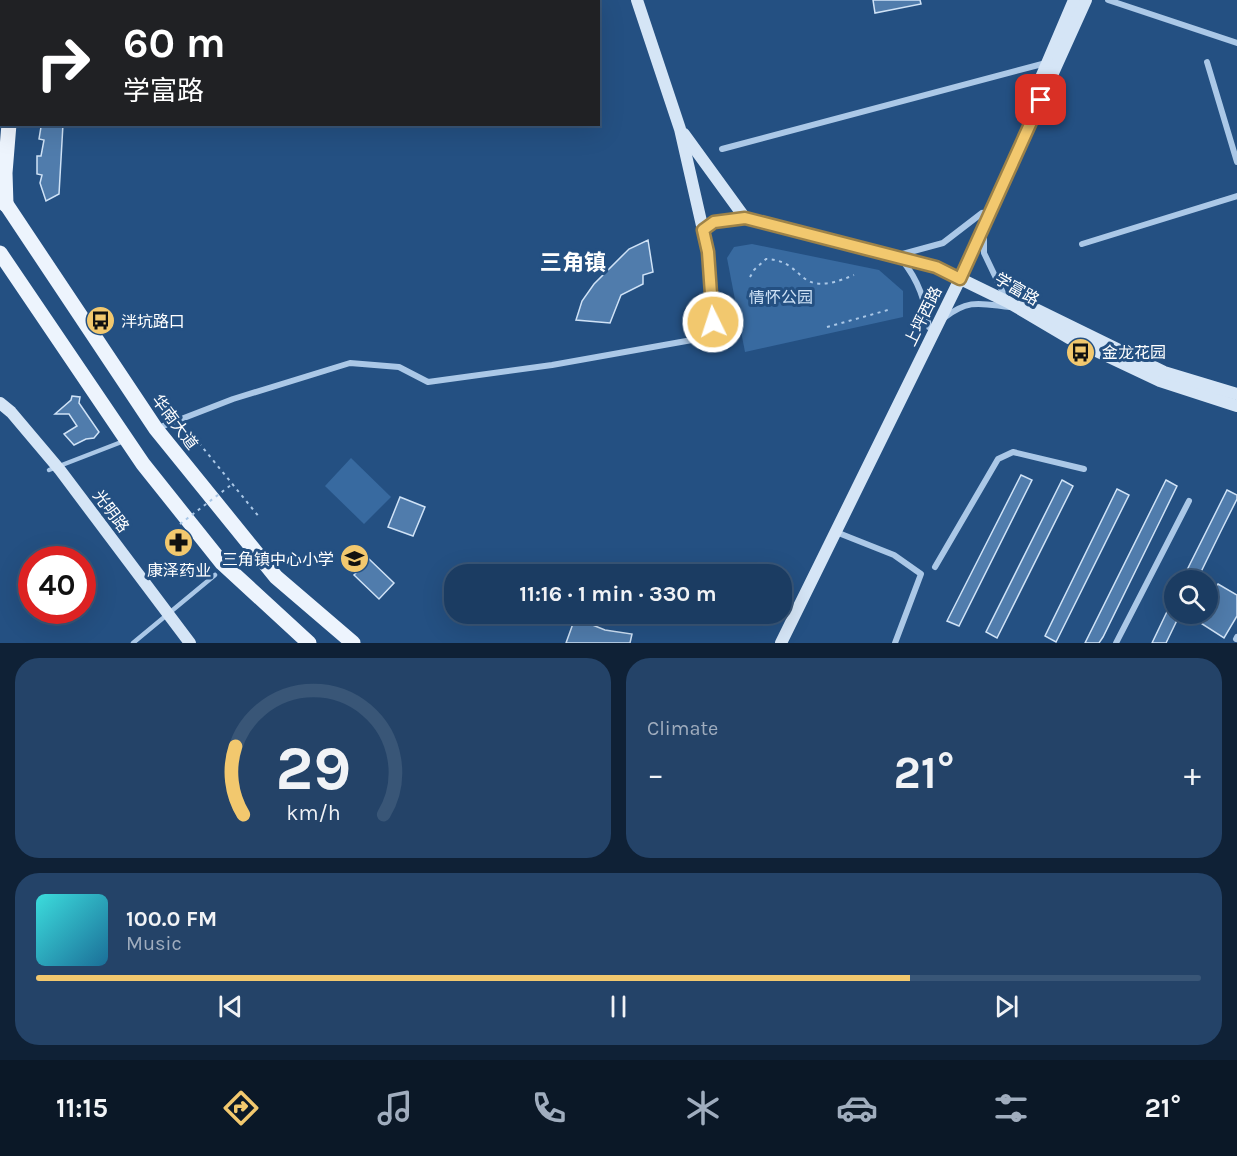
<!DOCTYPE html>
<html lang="en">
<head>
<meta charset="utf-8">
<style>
  :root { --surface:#1b3c62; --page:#244368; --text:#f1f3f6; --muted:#a0adbe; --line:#395677; --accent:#f2c86e }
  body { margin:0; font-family:Karla,"Noto Sans SC",sans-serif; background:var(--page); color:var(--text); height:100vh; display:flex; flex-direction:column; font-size:22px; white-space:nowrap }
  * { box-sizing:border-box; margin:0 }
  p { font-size:20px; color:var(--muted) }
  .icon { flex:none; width:33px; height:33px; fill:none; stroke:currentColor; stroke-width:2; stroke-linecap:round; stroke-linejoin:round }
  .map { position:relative; height:643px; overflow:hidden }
  .side { display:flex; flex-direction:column; gap:15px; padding:15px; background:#0f2136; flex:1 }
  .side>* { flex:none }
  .guide { position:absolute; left:0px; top:0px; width:600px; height:126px; box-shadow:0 6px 24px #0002,0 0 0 2px var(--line); background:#202124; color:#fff; overflow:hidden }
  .controls { position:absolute; left:1164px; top:570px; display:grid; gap:12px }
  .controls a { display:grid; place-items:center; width:54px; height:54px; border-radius:50%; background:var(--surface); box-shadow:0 6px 24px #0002,0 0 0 2px var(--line); font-size:30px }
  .speed { position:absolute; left:18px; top:546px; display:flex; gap:12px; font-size:30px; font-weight:700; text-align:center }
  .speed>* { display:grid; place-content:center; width:78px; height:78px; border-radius:50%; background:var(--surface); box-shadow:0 6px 24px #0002,0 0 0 2px var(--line); line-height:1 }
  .speed .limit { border:9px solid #d22; background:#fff; color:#111 }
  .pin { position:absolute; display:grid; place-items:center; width:51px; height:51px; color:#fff; margin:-26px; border-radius:12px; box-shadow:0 3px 9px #0006 }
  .me { position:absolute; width:66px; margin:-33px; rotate:356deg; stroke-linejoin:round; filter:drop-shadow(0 0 4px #0008) }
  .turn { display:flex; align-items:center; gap:21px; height:126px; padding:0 24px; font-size:27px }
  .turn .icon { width:78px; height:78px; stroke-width:2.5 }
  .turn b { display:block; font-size:42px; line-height:51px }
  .big { font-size:45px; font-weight:700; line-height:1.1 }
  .side .card { flex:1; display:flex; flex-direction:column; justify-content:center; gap:9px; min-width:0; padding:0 21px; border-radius:24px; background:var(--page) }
  .side .dial { align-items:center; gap:0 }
  .dial svg { height:156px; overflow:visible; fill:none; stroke:var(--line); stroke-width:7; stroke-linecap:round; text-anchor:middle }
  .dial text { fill:var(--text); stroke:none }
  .song { display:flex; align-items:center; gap:18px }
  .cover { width:72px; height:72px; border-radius:9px; background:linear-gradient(135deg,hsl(180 70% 55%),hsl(200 70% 35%)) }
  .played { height:6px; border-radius:3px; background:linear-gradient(90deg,var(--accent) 75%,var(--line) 75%) }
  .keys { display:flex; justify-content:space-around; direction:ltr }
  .heat { display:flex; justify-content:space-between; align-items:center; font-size:33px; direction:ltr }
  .side .tiles { flex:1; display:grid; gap:15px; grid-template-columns:1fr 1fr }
  .card:last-child { grid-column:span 2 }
  .trip { position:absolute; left:444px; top:564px; width:348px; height:60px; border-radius:24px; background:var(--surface); box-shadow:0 6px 24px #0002,0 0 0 2px var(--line); font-weight:700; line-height:60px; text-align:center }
  .dock { display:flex; height:96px; justify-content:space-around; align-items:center; background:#0b1827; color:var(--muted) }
  .dock .icon { width:42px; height:42px }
  .dock .selected { color:var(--accent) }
  .dock b { font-size:27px; color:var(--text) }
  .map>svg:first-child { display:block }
  .green { fill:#386aa0 }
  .building { fill:#507cac; stroke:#cfe2f6; stroke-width:1.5 }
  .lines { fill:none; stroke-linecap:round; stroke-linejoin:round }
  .path { stroke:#abc8e7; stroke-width:2; stroke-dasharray:3 4.5; stroke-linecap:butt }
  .lane { stroke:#abc8e7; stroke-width:4.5 }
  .street { stroke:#abc8e7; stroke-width:6 }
  .secondary { stroke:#d5e5f6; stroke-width:12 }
  .primary { stroke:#edf4fd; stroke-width:15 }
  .path-bridge { stroke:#abc8e7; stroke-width:2; stroke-dasharray:3 4.5; stroke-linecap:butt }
  .route-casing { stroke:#9d8248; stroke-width:15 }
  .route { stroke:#f2c86e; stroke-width:10 }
  .labels { text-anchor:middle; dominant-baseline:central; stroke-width:6; stroke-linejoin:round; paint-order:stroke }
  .street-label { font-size:16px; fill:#fff; stroke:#245082 }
  .park-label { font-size:16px; fill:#cfe2f6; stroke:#245082 }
  .poi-label { font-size:16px; fill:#fff; stroke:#245082; text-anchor:start }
  .district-label { font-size:22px; font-weight:bold; fill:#fff; stroke:#245082 }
</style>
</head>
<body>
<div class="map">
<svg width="1237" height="643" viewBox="0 0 1237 643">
  <rect width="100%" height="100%" fill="#245082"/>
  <g class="green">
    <polygon points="752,244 879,270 903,291 903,317 745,352 727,258 734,247"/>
    <polygon points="351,458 391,497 364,524 325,486"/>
  </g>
  <g class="building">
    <polygon points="873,0 920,0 921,4 875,13"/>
    <polygon points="45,124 63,124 59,194 46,201 40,183 42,175 37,174 37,156 41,156 44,140 39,139 41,127"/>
    <polygon points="648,240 653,272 643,275 643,284 621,295 610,323 576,320 582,301 594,284 629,249"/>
    <polygon points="72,396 80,397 79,403 99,432 94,438 86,439 74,445 64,434 77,426 69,414 55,414 71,400"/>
    <polygon points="1021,475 1032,480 959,626 947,621"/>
    <polygon points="1062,480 1073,486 997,638 986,632"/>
    <polygon points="1166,480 1177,486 1160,521 1103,637 1099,643 1085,643"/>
    <polygon points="1117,489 1129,495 1056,642 1045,636"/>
    <polygon points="1227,490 1237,495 1237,499 1221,531 1197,580 1182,580"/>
    <polygon points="400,497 425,507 413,536 388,527"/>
    <polygon points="369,559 394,583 379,599 354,575"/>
    <polygon points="1218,584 1237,595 1237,616 1224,638 1196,620 1200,614 1208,614 1208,601"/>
    <polygon points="1174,597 1174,614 1180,614 1166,643 1152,643"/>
    <polygon points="575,618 605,630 632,634 630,643 566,643"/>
  </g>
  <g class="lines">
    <g class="path">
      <path d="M750,277L754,270L766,259C809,261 793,301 854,275"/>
      <polyline points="827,327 888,310"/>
      <polyline points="199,443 260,518"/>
    </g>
    <g class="lane">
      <polyline points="49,470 124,441"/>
      <polyline points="133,643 215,575"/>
    </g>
    <g class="street">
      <polyline points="1108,0 1237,43"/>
      <polyline points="1207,62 1237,162"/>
      <polyline points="722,149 1046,63"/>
      <polyline points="984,233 984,253 1006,299"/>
      <polyline points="1082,244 1237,196"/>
      <polyline points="899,255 943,243 982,213"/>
      <path d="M902,260C919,281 925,301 929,327"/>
      <path d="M944,318C969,298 982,304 1010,307"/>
      <polyline points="158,428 233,399 350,363 399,367 428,382 552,365 692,340 708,332"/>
      <polyline points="836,532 894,555 921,574 895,643"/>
      <polyline points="935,567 998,459 1013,452 1084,469"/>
      <polyline points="1236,639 1237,637"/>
      <polyline points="1116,643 1189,501"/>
    </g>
    <g class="secondary">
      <polyline points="637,0 680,129 708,252 713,322 708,332"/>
      <polyline points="1025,115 1074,0"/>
      <polyline points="684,134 745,218"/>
      <polyline points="703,230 714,222 745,218 936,267 1008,302 1069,338 1160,381 1237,406"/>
      <polyline points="1023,303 1164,372 1237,394"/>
      <polyline points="0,403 11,412 60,470 190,643"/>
      <polyline points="781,643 960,279 1086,0"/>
    </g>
    <g class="primary">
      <polyline points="14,2 16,0"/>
      <polyline points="36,2 37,0"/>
      <polyline points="57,2 58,0"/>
      <polyline points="0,16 2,15"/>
      <polyline points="0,38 2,37"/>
      <polyline points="0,62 2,60"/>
      <polyline points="0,195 156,429 276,577 353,643"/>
      <polyline points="6,205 5,173 9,124"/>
      <polyline points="0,253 143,464 222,563 309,643"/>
    </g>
    <polyline class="path-bridge" points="180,524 231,485"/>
  </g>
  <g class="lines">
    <defs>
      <polyline id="route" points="713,322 708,252 703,230 714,222 745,218 936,267 960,279 1041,100"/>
    </defs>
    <use href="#route" class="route-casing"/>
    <use href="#route" class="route"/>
  </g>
  <defs>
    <symbol id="bus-disc" viewBox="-11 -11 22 22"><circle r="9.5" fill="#f2c86e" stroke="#245082"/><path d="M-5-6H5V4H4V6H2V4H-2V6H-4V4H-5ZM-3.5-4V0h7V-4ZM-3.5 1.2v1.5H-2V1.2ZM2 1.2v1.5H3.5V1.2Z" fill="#111"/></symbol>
    <symbol id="pharmacy-disc" viewBox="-11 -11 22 22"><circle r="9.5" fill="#f2c86e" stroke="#245082"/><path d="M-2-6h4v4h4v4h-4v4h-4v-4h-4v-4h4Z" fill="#111"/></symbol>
    <symbol id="school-disc" viewBox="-11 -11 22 22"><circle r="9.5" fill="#f2c86e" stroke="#245082"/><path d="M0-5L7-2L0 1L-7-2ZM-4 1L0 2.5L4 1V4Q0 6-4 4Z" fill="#111"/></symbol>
  </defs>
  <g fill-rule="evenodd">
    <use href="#bus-disc" x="84" y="304" width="33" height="33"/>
    <use href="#bus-disc" x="1064" y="336" width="33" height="33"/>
    <use href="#pharmacy-disc" x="162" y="526" width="33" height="33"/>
    <use href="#school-disc" x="338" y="542" width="33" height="33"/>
  </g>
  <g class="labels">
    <g class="street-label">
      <text transform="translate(1017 289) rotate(30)">学富路</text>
      <text transform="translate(923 316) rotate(-64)">上坪西路</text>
      <text transform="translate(175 422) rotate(53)">华南大道</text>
      <text transform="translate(111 511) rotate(53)">光明路</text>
    </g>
    <g class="park-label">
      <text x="781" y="297">情怀公园</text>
    </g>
    <g class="poi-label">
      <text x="121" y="321">泮坑路口</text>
      <text x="1102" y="352">金龙花园</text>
      <text x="334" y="559" text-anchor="end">三角镇中心小学</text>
      <text x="179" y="570" text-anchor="middle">康泽药业</text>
    </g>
    <g class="district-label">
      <text x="573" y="263">三角镇</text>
    </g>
  </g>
</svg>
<div class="controls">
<a><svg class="icon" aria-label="search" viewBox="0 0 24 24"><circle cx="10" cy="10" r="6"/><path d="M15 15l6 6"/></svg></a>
</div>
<div class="speed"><div class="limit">40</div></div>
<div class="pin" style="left:1041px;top:100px;background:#d93025"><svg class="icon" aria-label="arrive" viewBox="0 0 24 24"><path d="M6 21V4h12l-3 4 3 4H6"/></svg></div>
<svg class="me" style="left:713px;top:322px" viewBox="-20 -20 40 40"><circle r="17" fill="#f2c86e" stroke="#fff" stroke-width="3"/><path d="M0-11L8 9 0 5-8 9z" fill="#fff"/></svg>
<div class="trip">11:16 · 1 min · 330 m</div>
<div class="guide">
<div class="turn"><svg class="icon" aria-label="right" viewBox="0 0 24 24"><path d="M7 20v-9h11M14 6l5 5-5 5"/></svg><div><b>60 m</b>学富路</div></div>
</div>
</div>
<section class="side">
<div class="tiles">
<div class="card dial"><svg viewBox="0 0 100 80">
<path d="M14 69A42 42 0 1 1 86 69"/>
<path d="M14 69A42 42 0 0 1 10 34" stroke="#f2c86e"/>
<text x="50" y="56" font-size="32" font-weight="700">29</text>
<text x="50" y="72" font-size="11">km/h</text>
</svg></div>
<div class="card"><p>Climate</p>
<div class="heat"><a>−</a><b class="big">21°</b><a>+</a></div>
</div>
<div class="card">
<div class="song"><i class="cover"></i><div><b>100.0 FM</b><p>Music</p></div></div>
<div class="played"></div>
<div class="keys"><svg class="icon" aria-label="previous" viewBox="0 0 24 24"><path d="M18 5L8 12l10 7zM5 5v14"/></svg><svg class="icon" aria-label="pause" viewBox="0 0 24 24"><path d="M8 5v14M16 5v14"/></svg><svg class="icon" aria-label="next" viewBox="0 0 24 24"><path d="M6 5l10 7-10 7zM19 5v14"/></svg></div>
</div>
</div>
</section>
<nav class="dock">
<b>11:15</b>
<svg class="icon selected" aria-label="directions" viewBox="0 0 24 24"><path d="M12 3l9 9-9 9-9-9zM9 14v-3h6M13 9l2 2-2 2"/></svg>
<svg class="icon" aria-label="music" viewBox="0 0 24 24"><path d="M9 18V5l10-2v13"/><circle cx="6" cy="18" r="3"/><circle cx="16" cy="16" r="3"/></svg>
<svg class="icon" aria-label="phone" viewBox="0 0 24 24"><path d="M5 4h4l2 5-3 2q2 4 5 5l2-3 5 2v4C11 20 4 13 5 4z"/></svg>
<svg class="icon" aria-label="climate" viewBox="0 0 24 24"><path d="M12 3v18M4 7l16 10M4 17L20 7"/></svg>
<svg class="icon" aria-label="car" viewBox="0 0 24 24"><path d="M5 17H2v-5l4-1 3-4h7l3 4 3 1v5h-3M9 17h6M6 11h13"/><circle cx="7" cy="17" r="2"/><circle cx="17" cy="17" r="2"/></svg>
<svg class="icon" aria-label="filters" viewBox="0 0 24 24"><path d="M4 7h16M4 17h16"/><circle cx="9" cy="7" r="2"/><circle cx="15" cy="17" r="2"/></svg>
<b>21°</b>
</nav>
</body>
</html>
